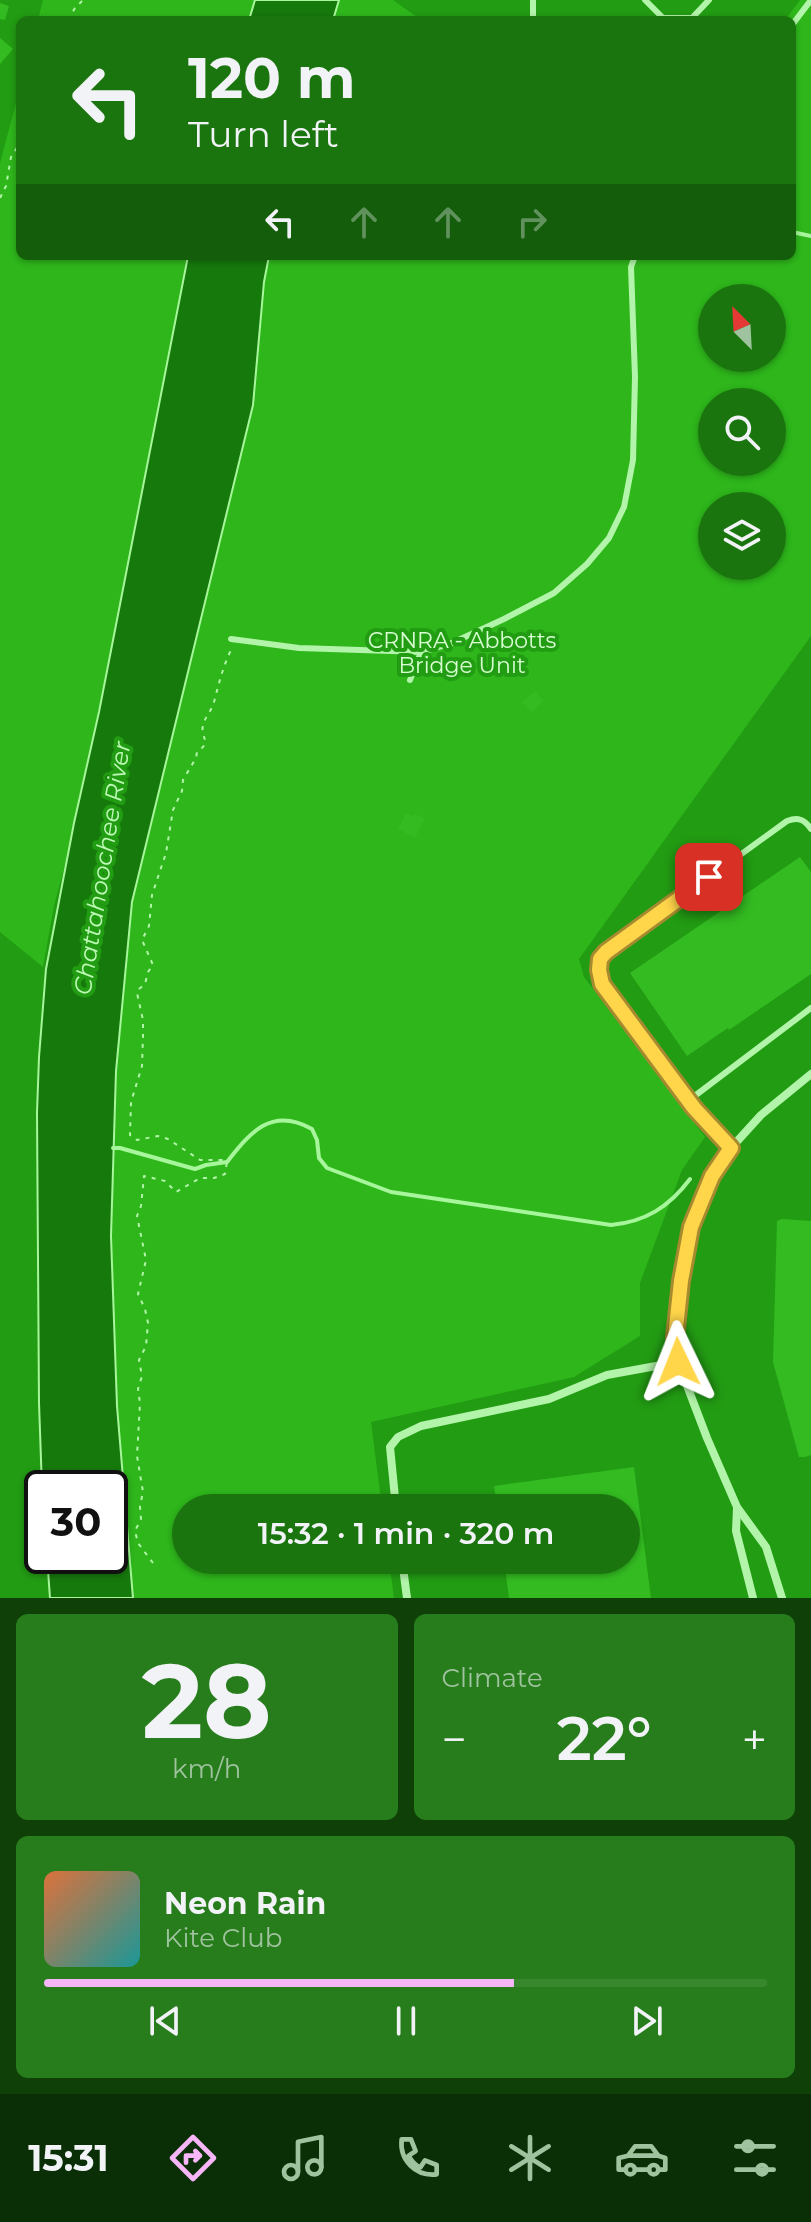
<!DOCTYPE html>
<html lang="en">
<head>
<meta charset="utf-8">
<style>
  :root { --surface:#1a750e; --page:#277d1c; --text:#f1f3f6; --muted:#9fc39e; --line:#38872e; --accent:#f7b6f7 }
  body { margin:0; font-family:Montserrat,sans-serif; background:var(--page); color:var(--text); height:100vh; display:flex; flex-direction:column; font-size:30px; white-space:nowrap }
  * { box-sizing:border-box; margin:0 }
  p { font-size:26px; color:var(--muted) }
  .icon { flex:none; width:44px; height:44px; fill:none; stroke:currentColor; stroke-width:2; stroke-linecap:round; stroke-linejoin:round }
  .map { position:relative; height:1598px; overflow:hidden }
  .side { display:flex; flex-direction:column; gap:16px; padding:16px; background:#0e4008; flex:1 }
  .side>* { flex:none }
  .banner { position:absolute; left:16px; top:16px; width:780px; height:244px; border-radius:12px; box-shadow:0 2px 6px #0004; background:#1a750e; color:var(--text); overflow:hidden }
  .needle { width:52px; rotate:336deg }
  .controls { position:absolute; left:698px; top:284px; display:grid; gap:16px }
  .controls a { display:grid; place-items:center; width:88px; height:88px; border-radius:50%; background:var(--surface); box-shadow:0 2px 6px #0004; font-size:40px }
  .speed { position:absolute; left:24px; top:1470px; display:flex; gap:16px; font-size:40px; font-weight:700; text-align:center }
  .speed>* { display:grid; place-content:center; width:104px; height:104px; border-radius:50%; background:var(--surface); box-shadow:0 2px 6px #0004; line-height:1 }
  .speed .limit { border:4px solid #111; border-radius:12px; background:#fff; color:#111 }
  .pin { position:absolute; display:grid; place-items:center; width:68px; height:68px; color:#fff; margin:-34px; border-radius:16px; box-shadow:0 4px 12px #0006 }
  .me { position:absolute; width:88px; margin:-44px; rotate:358deg; stroke-linejoin:round; filter:drop-shadow(0 0 6px #0008) }
  .turn { display:flex; align-items:center; gap:28px; height:168px; padding:0 40px; font-size:36px }
  .turn .icon { width:104px; height:104px; stroke-width:2.5 }
  .turn b { display:block; font-size:56px; line-height:68px }
  .lanes { display:flex; align-items:center; height:76px; padding:0 40px; background:#0003; justify-content:center; gap:40px; direction:ltr }
  .lanes .off { opacity:.35 }
  .big { font-size:60px; font-weight:600; line-height:1.1 }
  .side .widget { flex:1; display:flex; flex-direction:column; justify-content:center; gap:12px; min-width:0; padding:0 28px; border-radius:12px; background:var(--page) }
  .side .dial { align-items:center; gap:0 }
  .dial b { font-size:104px; line-height:1 }
  .song { display:flex; align-items:center; gap:24px }
  .cover { width:96px; height:96px; border-radius:12px; background:linear-gradient(135deg,hsl(20 70% 55%),hsl(180 70% 35%)) }
  .played { height:8px; border-radius:4px; background:linear-gradient(90deg,var(--accent) 65%,var(--line) 65%) }
  .keys { display:flex; justify-content:space-around; direction:ltr }
  .heat { display:flex; justify-content:space-between; align-items:center; font-size:44px; direction:ltr }
  .side .tiles { flex:1; display:grid; gap:16px; grid-template-columns:1fr 1fr }
  .widget:last-child { grid-column:span 2 }
  .trip { position:absolute; left:172px; top:1494px; width:468px; height:80px; border-radius:40px; background:var(--surface); box-shadow:0 2px 6px #0004; font-weight:600; line-height:80px; text-align:center }
  .menu { display:flex; height:128px; justify-content:space-around; align-items:center; background:#0a2f06; color:var(--muted) }
  .menu .icon { width:56px; height:56px }
  .menu .on { color:var(--accent) }
  .menu b { font-size:36px; color:var(--text) }
  .map>svg:first-child { display:block }
  .green { fill:#2eb61b; fill-rule:evenodd }
  .water { fill:#16790c; stroke:#a7f69b; stroke-width:2 }
  .lines { fill:none; stroke-linecap:round; stroke-linejoin:round }
  .stream { stroke:#a7f69b; stroke-width:4 }
  .building { fill:#33bb21 }
  .path { stroke:#b2f4a9; stroke-width:2; stroke-dasharray:4 6; stroke-linecap:butt }
  .lane { stroke:#b2f4a9; stroke-width:6 }
  .street { stroke:#b2f4a9; stroke-width:8 }
  .route-casing { stroke:#a68a30; stroke-width:20 }
  .route { stroke:#ffd54a; stroke-width:14 }
  .labels { text-anchor:middle; dominant-baseline:central; stroke-width:8; stroke-linejoin:round; paint-order:stroke }
  .park-label { font-size:22px; fill:#d7fdd1; stroke:#229c13 }
  .water-label { font-size:24px; font-style:italic; fill:#befab6; stroke:#229c13 }
</style>
</head>
<body>
<div class="map">
<svg width="811" height="1598" viewBox="0 0 811 1598">
  <rect width="100%" height="100%" fill="#229c13"/>
  <g class="green">
    <polygon points="43,0 255,0 250,20 38,20"/>
    <polygon points="338,0 393,0 421,20 331,20"/>
    <path d="M800,0H811V636L579,959L584,977L705,1137L682,1170L640,1283V1336L574,1377L371,1422L382,1508H186V1560H389L394,1598H133L117,1406L111,1236L116,1071L132,902L253,405L264,282L269,256H792V20H785ZM712,298H772V358H712ZM712,402H772V462H712ZM712,506H772V566H712Z"/>
    <polygon points="20,88 20,256 187,256 163,384 139,588 54,906 43,967 0,932 0,163"/>
  </g>
  <g class="water">
    <polygon points="255,0 339,0 333,20 249,20"/>
    <polygon points="188,256 269,256 264,282 253,405 132,902 116,1071 111,1236 117,1406 133,1598 50,1598 47,1556 110,1556 110,1488 42,1488 39,1403 37,1113 39,1057 46,969 74,823 99,712"/>
  </g>
  <g class="lines">
    <g class="stream">
      <polyline points="792,232 811,236"/>
      <path d="M113,1148H120L195,1169L206,1165L227,1162C250,1133 271,1106 312,1129L317,1140L319,1158L327,1168L391,1192L611,1225C645,1222 669,1207 690,1179"/>
    </g>
  </g>
  <g class="building">
    <polygon points="0,3 9,6 5,20 0,19"/>
    <polygon points="0,38 13,49 0,64"/>
    <polygon points="535,691 544,701 532,712 522,702"/>
    <polygon points="406,813 414,816 415,814 425,818 415,838 398,829"/>
    <polygon points="800,857 811,872 811,974 729,1030 728,1028 687,1056 630,973"/>
    <polygon points="782,1219 811,1221 811,1455 805,1457 799,1457 773,1362 777,1221"/>
    <polygon points="634,1467 651,1598 509,1598 504,1560 626,1560 626,1508 497,1508 494,1486"/>
  </g>
  <g class="lines">
    <g class="path">
      <polyline points="68,20 75,8 83,0"/>
      <polyline points="0,198 6,186 11,157 20,143"/>
      <path d="M153,1563L138,1543L135,1531L141,1519L140,1506L143,1492L137,1456L140,1403L138,1389L142,1376L139,1360L146,1346L148,1323L145,1309L138,1294L146,1260L137,1216L141,1206L144,1176L165,1181L176,1192L200,1178H214L225,1174L227,1162L224,1160H200L168,1139L158,1136L137,1140L130,1135L131,1102L142,1066L143,1036V1020L137,993L139,989L145,984L148,972L153,965L142,940L149,926L152,895L166,853L173,810L182,791L183,780L196,758L197,752C213,741 200,739 203,725C205,717 212,710 214,702C219,683 223,666 232,648"/>
    </g>
    <g class="lane">
      <polyline points="533,0 533,20"/>
      <polyline points="645,0 663,18 692,18 709,0"/>
      <polyline points="792,25 811,0"/>
      <polyline points="231,639 299,648 421,652 452,643 504,619 554,593 587,564 609,538 624,507 633,460 635,377 631,267 635,256"/>
      <polyline points="410,680 421,652"/>
      <polyline points="688,1101 811,1008"/>
      <path d="M731,1148L694,1108L602,984C599,971 597,963 606,952L787,821C798,817 804,819 811,829"/>
    </g>
    <g class="street">
      <polyline points="396,1508 390,1447 398,1437 421,1426 549,1399 607,1375 678,1362"/>
      <polyline points="737,1508 736,1531 753,1598"/>
      <polyline points="402,1560 407,1598"/>
      <polyline points="782,1598 766,1547 737,1507 707,1438 678,1362 675,1337 681,1281 691,1227 712,1176 731,1148 761,1115 811,1074"/>
    </g>
  </g>
  <g class="lines">
    <defs>
      <polyline id="route" points="678,1362 675,1337 681,1281 691,1227 712,1176 731,1148 694,1108 602,984 599,970 600,959 606,952 709,877"/>
    </defs>
    <use href="#route" class="route-casing"/>
    <use href="#route" class="route"/>
  </g>
  <g class="labels">
    <g class="park-label">
      <text x="462" y="640">CRNRA - Abbotts<tspan x="462" dy="25">Bridge Unit</tspan></text>
    </g>
    <g class="water-label">
      <text transform="translate(102 868) rotate(-81)">Chattahoochee River</text>
    </g>
  </g>
</svg>
<div class="controls">
<a><svg class="needle" viewBox="-14 -14 28 28"><path d="M0-13l5 13h-10z" fill="#e53935"/><path d="M0 13l5-13h-10z" fill="#9fc39e"/></svg></a>
<a><svg class="icon" aria-label="search" viewBox="0 0 24 24"><circle cx="10" cy="10" r="6"/><path d="M15 15l6 6"/></svg></a>
<a><svg class="icon" aria-label="layers" viewBox="0 0 24 24"><path d="M12 4l9 5-9 5-9-5zM3 14l9 5 9-5"/></svg></a>
</div>
<div class="speed"><div class="limit">30</div></div>
<div class="pin" style="left:709px;top:877px;background:#d93025"><svg class="icon" aria-label="arrive" viewBox="0 0 24 24"><path d="M6 21V4h12l-3 4 3 4H6"/></svg></div>
<svg class="me" style="left:678px;top:1362px" viewBox="-20 -20 40 40"><path d="M0-17L14 15 0 8-14 15z" fill="#ffd54a" stroke="#fff" stroke-width="4"/></svg>
<div class="trip">15:32 · 1 min · 320 m</div>
<div class="banner">
<div class="turn"><svg class="icon" aria-label="left" viewBox="0 0 24 24"><path d="M17 20v-9H6M10 6l-5 5 5 5"/></svg><div><b>120 m</b>Turn left</div></div>
<div class="lanes"><svg class="icon" aria-label="left" viewBox="0 0 24 24"><path d="M17 20v-9H6M10 6l-5 5 5 5"/></svg><svg class="icon off" aria-label="ahead" viewBox="0 0 24 24"><path d="M12 20V5M6 11l6-6 6 6"/></svg><svg class="icon off" aria-label="ahead" viewBox="0 0 24 24"><path d="M12 20V5M6 11l6-6 6 6"/></svg><svg class="icon off" aria-label="right" viewBox="0 0 24 24"><path d="M7 20v-9h11M14 6l5 5-5 5"/></svg></div>
</div>
</div>
<section class="side">
<div class="tiles">
<div class="widget dial"><b>28</b><p>km/h</p></div>
<div class="widget"><p>Climate</p>
<div class="heat"><a>−</a><b class="big">22°</b><a>+</a></div>
</div>
<div class="widget">
<div class="song"><i class="cover"></i><div><b>Neon Rain</b><p>Kite Club</p></div></div>
<div class="played"></div>
<div class="keys"><svg class="icon" aria-label="previous" viewBox="0 0 24 24"><path d="M18 5L8 12l10 7zM5 5v14"/></svg><svg class="icon" aria-label="pause" viewBox="0 0 24 24"><path d="M8 5v14M16 5v14"/></svg><svg class="icon" aria-label="next" viewBox="0 0 24 24"><path d="M6 5l10 7-10 7zM19 5v14"/></svg></div>
</div>
</div>
</section>
<nav class="menu">
<b>15:31</b>
<svg class="icon on" aria-label="directions" viewBox="0 0 24 24"><path d="M12 3l9 9-9 9-9-9zM9 14v-3h6M13 9l2 2-2 2"/></svg>
<svg class="icon" aria-label="music" viewBox="0 0 24 24"><path d="M9 18V5l10-2v13"/><circle cx="6" cy="18" r="3"/><circle cx="16" cy="16" r="3"/></svg>
<svg class="icon" aria-label="phone" viewBox="0 0 24 24"><path d="M5 4h4l2 5-3 2q2 4 5 5l2-3 5 2v4C11 20 4 13 5 4z"/></svg>
<svg class="icon" aria-label="climate" viewBox="0 0 24 24"><path d="M12 3v18M4 7l16 10M4 17L20 7"/></svg>
<svg class="icon" aria-label="car" viewBox="0 0 24 24"><path d="M5 17H2v-5l4-1 3-4h7l3 4 3 1v5h-3M9 17h6M6 11h13"/><circle cx="7" cy="17" r="2"/><circle cx="17" cy="17" r="2"/></svg>
<svg class="icon" aria-label="filters" viewBox="0 0 24 24"><path d="M4 7h16M4 17h16"/><circle cx="9" cy="7" r="2"/><circle cx="15" cy="17" r="2"/></svg>
</nav>
</body>
</html>
